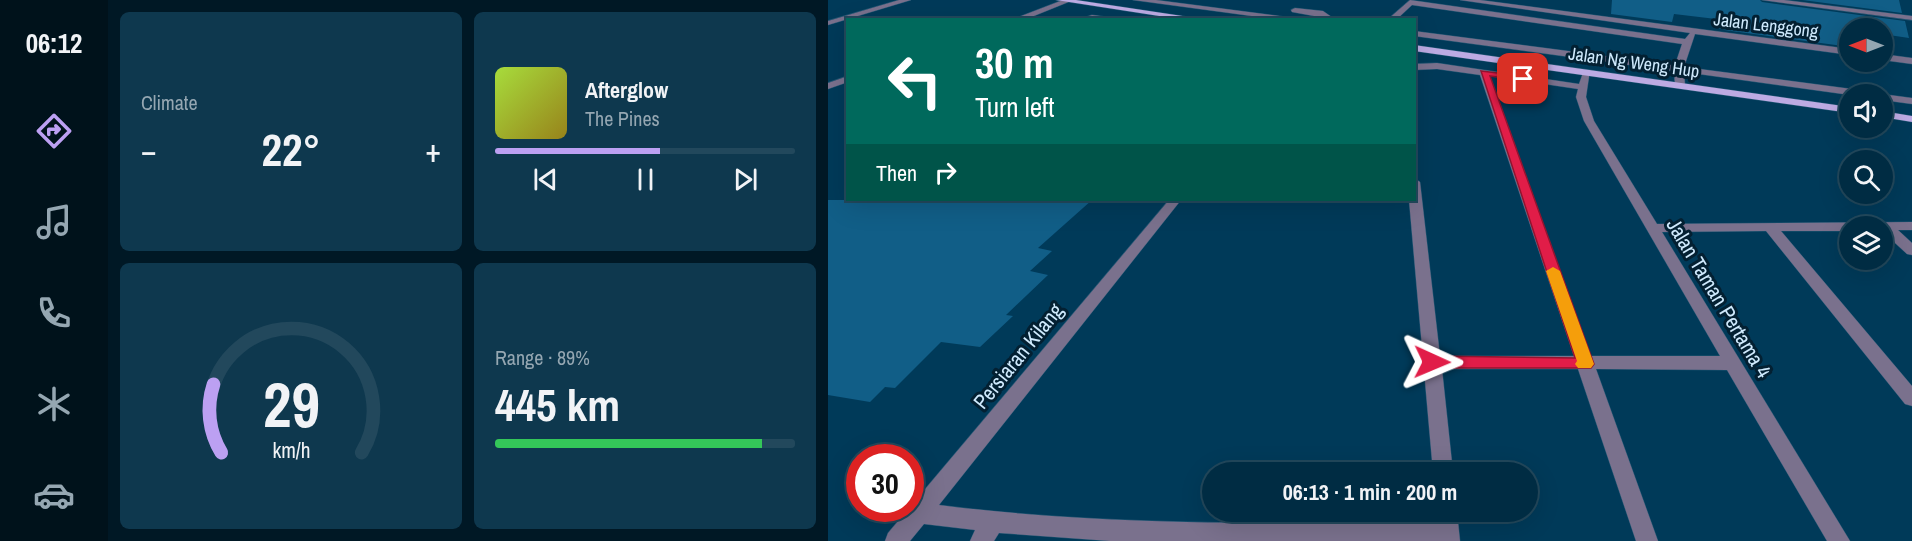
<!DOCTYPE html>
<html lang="en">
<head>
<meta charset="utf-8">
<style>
  :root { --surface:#002c43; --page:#0e384e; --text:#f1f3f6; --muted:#95a7b2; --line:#22485c; --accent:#bca0f2 }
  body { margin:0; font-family:"Archivo Narrow",sans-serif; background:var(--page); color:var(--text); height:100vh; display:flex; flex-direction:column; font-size:22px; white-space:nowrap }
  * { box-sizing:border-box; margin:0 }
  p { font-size:20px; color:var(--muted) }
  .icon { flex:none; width:33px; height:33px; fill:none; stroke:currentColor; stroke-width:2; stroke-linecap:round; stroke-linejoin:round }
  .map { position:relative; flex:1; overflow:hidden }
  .panel { display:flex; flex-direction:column; gap:12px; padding:12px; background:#001825; width:720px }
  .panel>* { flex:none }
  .guide { position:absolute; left:18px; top:18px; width:570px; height:183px; border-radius:0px; box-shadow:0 6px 24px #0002,0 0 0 2px var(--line); background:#00695c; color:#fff; overflow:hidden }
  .needle { width:39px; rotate:270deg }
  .buttons { position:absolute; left:1011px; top:18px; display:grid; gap:12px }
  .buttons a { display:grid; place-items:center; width:54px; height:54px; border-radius:50%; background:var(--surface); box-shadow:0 6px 24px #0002,0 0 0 2px var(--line); font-size:30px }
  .speed { position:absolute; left:18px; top:444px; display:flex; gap:12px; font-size:30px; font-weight:700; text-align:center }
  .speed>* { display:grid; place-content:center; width:78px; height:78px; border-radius:50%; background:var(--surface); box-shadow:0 6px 24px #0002,0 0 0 2px var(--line); line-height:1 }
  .speed .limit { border:9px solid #d22; background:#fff; color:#111 }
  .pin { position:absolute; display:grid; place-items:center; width:51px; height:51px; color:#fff; margin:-26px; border-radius:12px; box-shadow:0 3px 9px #0006 }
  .me { position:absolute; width:66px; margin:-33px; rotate:91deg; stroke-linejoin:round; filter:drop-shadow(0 0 4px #0008) }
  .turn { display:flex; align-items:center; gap:21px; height:126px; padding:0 30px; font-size:27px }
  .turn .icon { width:78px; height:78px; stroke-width:2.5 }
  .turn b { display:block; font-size:42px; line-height:51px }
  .then { display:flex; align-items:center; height:57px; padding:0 30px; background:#0003; gap:12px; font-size:22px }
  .big { font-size:45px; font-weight:800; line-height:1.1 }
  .panel .card { flex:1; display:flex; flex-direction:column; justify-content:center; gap:9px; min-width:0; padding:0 21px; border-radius:9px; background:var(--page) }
  .panel .dial { align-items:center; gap:0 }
  .dial svg { height:156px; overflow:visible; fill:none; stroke:var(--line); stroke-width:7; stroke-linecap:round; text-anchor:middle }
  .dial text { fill:var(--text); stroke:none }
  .song { display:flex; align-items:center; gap:18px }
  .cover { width:72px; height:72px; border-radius:9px; background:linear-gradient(135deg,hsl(80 70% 55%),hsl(50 70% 35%)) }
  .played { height:6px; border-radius:3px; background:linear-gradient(90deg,var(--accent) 55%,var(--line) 55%) }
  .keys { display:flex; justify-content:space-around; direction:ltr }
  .heat { display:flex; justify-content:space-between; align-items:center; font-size:33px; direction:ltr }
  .charge { height:9px; border-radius:4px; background:linear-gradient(90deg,#34c759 89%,var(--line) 0) }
  .panel .tiles { flex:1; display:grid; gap:12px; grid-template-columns:repeat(2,1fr) }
  .trip { position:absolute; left:374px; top:462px; width:336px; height:60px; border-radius:30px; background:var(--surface); box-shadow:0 6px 24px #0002,0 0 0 2px var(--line); font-weight:800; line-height:60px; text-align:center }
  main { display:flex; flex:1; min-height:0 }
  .dock { display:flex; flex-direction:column; width:108px; justify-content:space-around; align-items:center; background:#00121b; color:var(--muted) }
  .dock .icon { width:42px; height:42px }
  .dock .current { color:var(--accent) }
  .dock b { font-size:27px; color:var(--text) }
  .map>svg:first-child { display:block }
  .building { fill:#115e87 }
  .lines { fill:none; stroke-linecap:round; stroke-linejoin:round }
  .minor-casing { stroke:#215673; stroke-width:1 }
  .major-casing { stroke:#215673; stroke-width:1 }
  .minor { fill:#7a718d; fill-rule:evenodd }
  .major { fill:#bdabe3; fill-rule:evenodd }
  .route { fill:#e11d48; stroke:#92132f; stroke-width:1.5 }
  .slow { fill:#f59e0b }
  .labels { text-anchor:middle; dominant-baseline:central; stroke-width:6; stroke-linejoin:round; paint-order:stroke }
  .far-street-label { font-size:18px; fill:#cfeafd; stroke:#032032 }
  .street-label { font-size:21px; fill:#cfeafd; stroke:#032032 }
</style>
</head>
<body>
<main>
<nav class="dock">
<b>06:12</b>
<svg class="icon current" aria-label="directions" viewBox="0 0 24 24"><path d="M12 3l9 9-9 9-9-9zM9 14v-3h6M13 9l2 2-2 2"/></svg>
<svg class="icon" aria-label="music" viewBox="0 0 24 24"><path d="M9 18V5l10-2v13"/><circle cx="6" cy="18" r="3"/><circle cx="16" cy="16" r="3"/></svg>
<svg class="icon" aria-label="phone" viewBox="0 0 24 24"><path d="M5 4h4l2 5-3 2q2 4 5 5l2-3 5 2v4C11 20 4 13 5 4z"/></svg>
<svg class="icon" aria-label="climate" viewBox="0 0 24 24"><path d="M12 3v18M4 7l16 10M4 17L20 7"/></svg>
<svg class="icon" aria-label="car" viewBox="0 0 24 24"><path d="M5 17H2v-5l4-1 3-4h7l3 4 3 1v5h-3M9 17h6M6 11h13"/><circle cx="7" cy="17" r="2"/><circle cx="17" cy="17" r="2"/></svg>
</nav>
<section class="panel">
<div class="tiles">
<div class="card"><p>Climate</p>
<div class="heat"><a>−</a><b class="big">22°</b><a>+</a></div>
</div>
<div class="card">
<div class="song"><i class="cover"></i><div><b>Afterglow</b><p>The Pines</p></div></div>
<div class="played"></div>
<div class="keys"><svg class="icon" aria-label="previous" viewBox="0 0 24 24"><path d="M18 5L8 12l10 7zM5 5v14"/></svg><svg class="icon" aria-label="pause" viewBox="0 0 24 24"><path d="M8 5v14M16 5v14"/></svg><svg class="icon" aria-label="next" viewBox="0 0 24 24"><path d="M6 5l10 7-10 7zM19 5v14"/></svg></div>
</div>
<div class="card dial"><svg viewBox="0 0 100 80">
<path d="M14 69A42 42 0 1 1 86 69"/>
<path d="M14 69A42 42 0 0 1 10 34" stroke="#bca0f2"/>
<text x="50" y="56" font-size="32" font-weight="700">29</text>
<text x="50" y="72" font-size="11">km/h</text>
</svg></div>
<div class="card"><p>Range · 89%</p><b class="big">445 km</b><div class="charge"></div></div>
</div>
</section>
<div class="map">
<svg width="1084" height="541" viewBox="0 0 1084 541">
  <rect width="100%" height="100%" fill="#003a59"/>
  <g class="building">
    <polygon points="784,0 932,0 934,2 1077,21 1081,38 1054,34 1054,28 1022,28 1022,47 1015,46 896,30 887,27 888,19 846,14 844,22 783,14"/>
    <polygon points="974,0 1071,0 1074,13"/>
    <polygon points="0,200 264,200 210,248 224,251 202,271 220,275 178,315 185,316 152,347 113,342 67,388 57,387 42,402 0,395"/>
  </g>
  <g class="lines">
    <defs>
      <g id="minor">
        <polygon points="71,0 83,0 0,25 0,21"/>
        <polygon points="235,0 243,1 196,20 183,20"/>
        <polygon points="305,0 328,0 482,20 454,20"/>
        <polygon points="582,0 857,39 862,33 632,0 652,0 1022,49 1022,55 867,34 856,67 1039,91 1044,94 1022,95 856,72 857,85 852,88 847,85 846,71 586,36 586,31 847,65 854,44 584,5 568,20 559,20"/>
        <polygon points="934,0 956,0 1084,16 1084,20"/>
        <polygon points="467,8 495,11 508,20 464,12 463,10"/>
        <polygon points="264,15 288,18 292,20 249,20"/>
        <polygon points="1054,54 1084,58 1084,64 1054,60"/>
        <path d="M609,63L751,84L756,70H762L758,97L766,121L829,224L1084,222V230H1070L1084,243V255L1079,254L1054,231V226H1022V231H953L1084,386V406L1077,404L938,231L834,232L1022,541H999L899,370L768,369L830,541H808L750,369H614L625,472H605L581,200H586V178L592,182L612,356H746L652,75L609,69L586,70V64ZM662,76L750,89L748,97L756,121L892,356H763Z"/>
        <polygon points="20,76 20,82 0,89 0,83"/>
        <polygon points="1052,94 1054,94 1084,98 1084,104 1054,100 1054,94"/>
        <path d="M341,200H353L111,505C276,526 442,523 608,523L607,512H629L632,541H282L171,533L166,541H142L147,530L96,524L82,541H57L60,533Z"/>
      </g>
      <g id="major">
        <polygon points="228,0 248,0 381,20 357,20"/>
        <polygon points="586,45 1022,107 1022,113 586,51"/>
        <polygon points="1054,111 1084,116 1084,122 1054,117"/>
      </g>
    </defs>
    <use href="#minor" class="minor-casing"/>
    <use href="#major" class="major-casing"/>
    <use href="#minor" class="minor"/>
    <use href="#major" class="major"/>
  </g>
  <polygon class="route" points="653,71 695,76 700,79 695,81 662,76 766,364 763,368 604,368 598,366 596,362 598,358 604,356 747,358"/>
  <polygon class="slow" points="725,267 732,271 766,364 763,368 750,368 747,364 749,361 718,271"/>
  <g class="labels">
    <g class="far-street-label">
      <text transform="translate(938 25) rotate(7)">Jalan Lenggong</text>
      <text transform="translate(806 62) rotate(8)">Jalan Ng Weng Hup</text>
    </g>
    <g class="street-label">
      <text transform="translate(891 298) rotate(59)">Jalan Taman Pertama 4</text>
      <text transform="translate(190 356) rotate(-51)">Persiaran Kilang</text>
    </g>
  </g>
</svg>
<div class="buttons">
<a><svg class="needle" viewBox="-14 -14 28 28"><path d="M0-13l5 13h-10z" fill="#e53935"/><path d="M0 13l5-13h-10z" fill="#95a7b2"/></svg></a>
<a><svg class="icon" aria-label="sound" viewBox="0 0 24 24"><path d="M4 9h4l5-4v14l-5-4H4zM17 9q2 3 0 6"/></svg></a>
<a><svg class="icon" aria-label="search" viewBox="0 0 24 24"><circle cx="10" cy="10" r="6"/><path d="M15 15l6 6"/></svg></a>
<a><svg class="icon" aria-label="layers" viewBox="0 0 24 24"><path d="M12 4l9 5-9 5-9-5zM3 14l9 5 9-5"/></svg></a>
</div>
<div class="speed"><div class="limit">30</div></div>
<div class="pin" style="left:695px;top:79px;background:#d93025"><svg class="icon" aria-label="arrive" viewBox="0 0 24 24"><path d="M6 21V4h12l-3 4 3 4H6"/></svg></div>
<svg class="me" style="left:604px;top:362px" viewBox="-20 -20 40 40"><path d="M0-17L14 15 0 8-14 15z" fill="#e11d48" stroke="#fff" stroke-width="4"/></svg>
<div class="trip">06:13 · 1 min · 200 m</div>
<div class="guide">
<div class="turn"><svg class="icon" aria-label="left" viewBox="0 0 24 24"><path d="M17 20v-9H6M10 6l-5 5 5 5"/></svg><div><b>30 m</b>Turn left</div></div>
<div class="then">Then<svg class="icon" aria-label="right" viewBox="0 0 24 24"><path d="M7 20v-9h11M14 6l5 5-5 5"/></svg></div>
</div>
</div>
</main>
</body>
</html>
